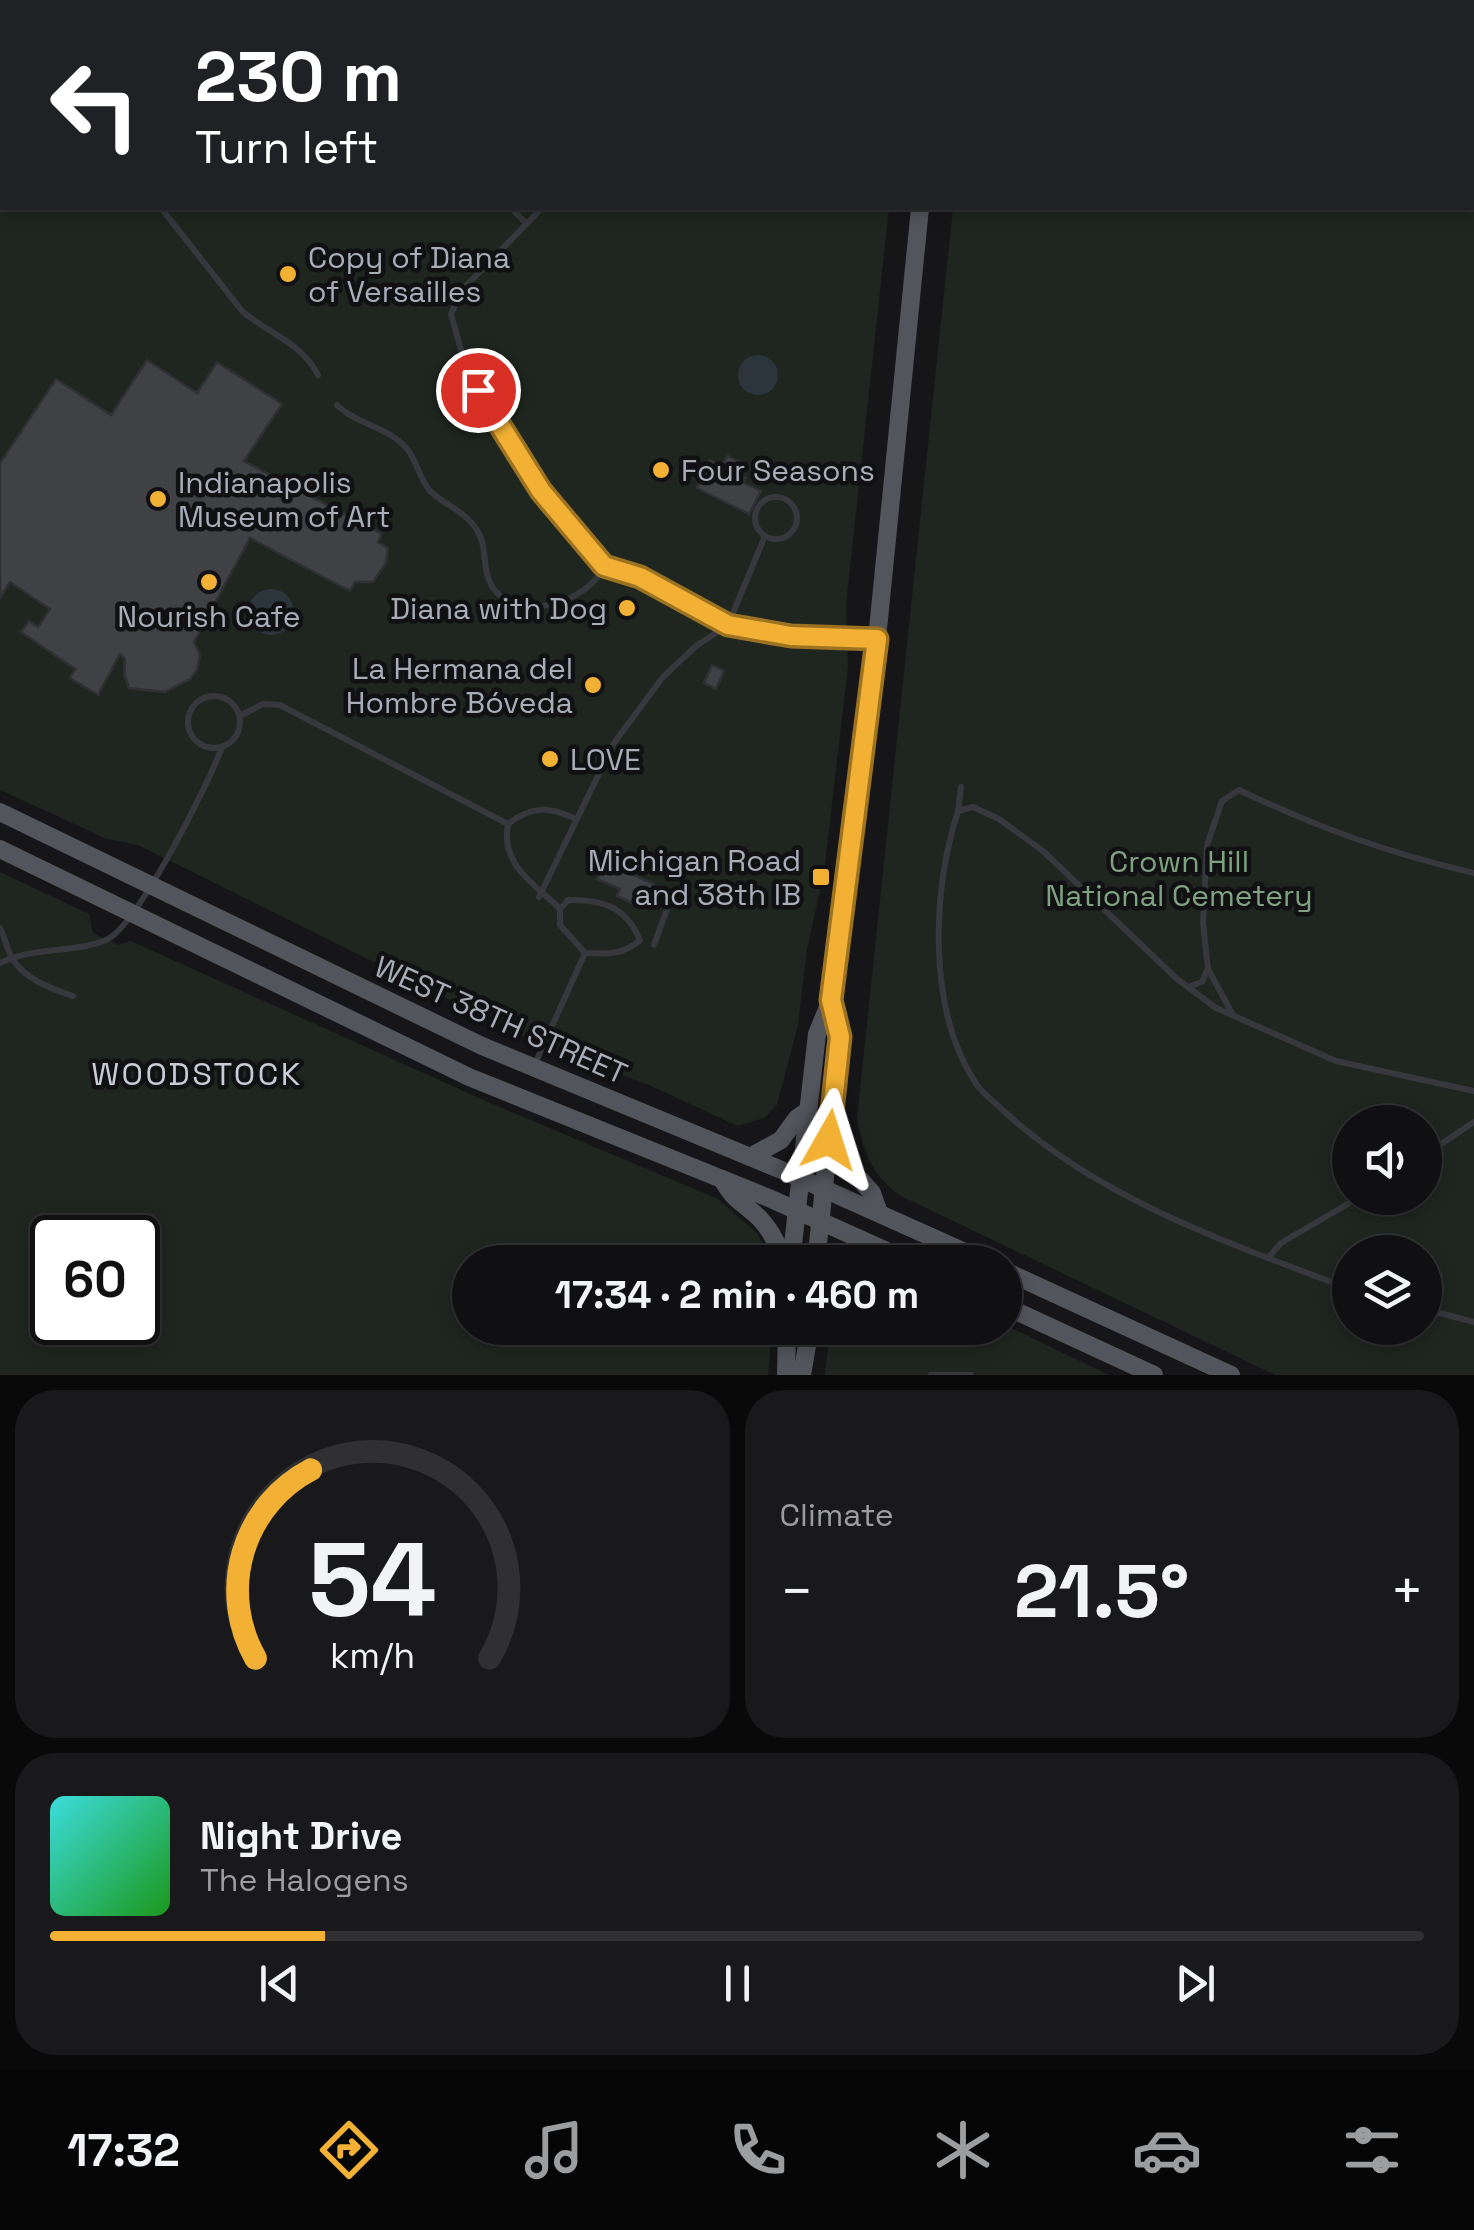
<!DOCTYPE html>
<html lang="en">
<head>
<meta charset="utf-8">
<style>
  :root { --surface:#101012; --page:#19191b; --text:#f1f3f6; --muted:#9c9d9f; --line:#303032; --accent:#f2b134 }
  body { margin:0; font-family:"Space Grotesk",sans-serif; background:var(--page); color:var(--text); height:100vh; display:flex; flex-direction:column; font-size:38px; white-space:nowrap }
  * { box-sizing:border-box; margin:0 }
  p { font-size:32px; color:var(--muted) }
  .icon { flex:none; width:55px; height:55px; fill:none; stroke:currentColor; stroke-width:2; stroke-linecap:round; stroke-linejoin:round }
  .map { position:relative; height:1375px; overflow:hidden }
  .side { display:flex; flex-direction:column; gap:15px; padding:15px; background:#09090a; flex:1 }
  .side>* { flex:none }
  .guide { position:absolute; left:0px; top:0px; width:1475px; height:210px; box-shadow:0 5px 15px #0003,0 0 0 2px var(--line); background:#202124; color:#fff; overflow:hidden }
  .fabs { position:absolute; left:1332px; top:1105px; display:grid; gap:20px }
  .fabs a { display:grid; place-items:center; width:110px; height:110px; border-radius:50%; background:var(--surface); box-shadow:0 5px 15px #0003,0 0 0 2px var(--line); font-size:50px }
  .speed { position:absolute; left:30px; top:1215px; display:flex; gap:20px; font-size:50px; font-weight:700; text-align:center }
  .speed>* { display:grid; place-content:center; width:130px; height:130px; border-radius:50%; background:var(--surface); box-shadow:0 5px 15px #0003,0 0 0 2px var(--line); line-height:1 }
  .speed .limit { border:5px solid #111; border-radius:15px; background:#fff; color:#111 }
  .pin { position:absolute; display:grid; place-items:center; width:85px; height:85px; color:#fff; margin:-42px; border:5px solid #fff; border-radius:50%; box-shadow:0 2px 10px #0007 }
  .me { position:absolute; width:110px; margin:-55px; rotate:6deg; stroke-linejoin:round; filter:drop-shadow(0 0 8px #0008) }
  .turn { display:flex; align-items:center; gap:35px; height:210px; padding:0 30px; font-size:45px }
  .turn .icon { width:130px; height:130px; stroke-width:2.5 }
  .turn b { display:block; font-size:70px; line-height:85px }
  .big { font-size:75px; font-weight:700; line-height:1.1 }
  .side .widget { flex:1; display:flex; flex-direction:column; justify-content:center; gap:15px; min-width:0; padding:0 35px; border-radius:40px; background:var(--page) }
  .side .dial { align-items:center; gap:0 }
  .dial svg { height:260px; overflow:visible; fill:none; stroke:var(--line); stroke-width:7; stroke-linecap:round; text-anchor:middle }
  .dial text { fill:var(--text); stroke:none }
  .song { display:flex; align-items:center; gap:30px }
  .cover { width:120px; height:120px; border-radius:15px; background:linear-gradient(135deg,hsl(180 70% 55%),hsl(120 70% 35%)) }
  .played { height:10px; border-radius:5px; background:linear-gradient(90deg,var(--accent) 20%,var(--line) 20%) }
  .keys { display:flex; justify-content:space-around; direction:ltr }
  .heat { display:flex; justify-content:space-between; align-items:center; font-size:55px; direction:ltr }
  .side .tiles { flex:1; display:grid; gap:15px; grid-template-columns:1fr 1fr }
  .widget:last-child { grid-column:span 2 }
  .trip { position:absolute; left:452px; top:1245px; width:570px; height:100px; border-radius:50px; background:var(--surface); box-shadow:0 5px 15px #0003,0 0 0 2px var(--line); font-weight:700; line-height:100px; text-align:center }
  .tabs { display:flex; height:160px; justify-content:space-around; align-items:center; background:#060607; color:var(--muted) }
  .tabs .icon { width:70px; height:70px }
  .tabs .on { color:var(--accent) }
  .tabs b { font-size:45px; color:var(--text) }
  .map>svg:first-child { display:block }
  .green { fill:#1e261f; fill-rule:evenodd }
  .water { fill:#2c353c }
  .building { fill:#404145; stroke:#303034; stroke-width:2.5 }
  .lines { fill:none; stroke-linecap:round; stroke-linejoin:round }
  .service { stroke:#37383d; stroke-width:6 }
  .tertiary { stroke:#37383d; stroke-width:14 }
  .primary { stroke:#53555c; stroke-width:18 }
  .route-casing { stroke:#9d7322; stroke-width:25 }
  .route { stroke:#f2b134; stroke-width:18 }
  .poi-dot { fill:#f2b134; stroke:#111113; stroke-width:4 }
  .labels { text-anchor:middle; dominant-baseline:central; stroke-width:9; stroke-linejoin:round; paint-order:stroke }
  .poi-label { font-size:30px; fill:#a8adb8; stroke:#111113; text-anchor:start }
  .park-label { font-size:30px; fill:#7fa381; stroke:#111113 }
  .street-label { font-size:30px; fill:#a8adb8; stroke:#111113 }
  .neighbourhood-label { font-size:32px; letter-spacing:2.5px; fill:#c9ccd4; stroke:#111113 }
</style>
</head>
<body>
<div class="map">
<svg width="1474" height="1375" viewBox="0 0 1474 1375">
  <rect width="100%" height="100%" fill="#161618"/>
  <g class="green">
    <polygon points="0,0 912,0 2,2 2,208 889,208 846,605 848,667 824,873 807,949 798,1025 777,1105 764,1118 738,1126 651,1086 531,1040 138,845 107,839 0,790"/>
    <path d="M1361,0H1474V1375H1275L901,1196C872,1176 863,1152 857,1118L953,208H1472V2H1350ZM1350,1122H1425V1198H1350ZM1350,1252H1425V1328H1350Z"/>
    <path d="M0,872L89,914L93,933L118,945L131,941L490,1103L718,1199L757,1233L772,1262H470V1328H772L768,1375H0ZM52,1238H138V1322H52Z"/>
    <polygon points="1005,1325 1109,1375 825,1375 830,1328"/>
  </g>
  <g class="water">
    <circle cx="758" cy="375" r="20"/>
    <circle cx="271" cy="612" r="23"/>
  </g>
  <g class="building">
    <polygon points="147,360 197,393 217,362 282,404 244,461 382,534 378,542 388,548 386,563 373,582 355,582 350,591 250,538 194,642 200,655 197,670 190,679 165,692 129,688 124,674 125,659 120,654 98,695 70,678 75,669 21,632 29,621 38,627 50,609 10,582 0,598 0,463 56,379 111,415"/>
    <polygon points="728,456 744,464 739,474 746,478 743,482 761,491 749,514 697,488 710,460 722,466"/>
    <polygon points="712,665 724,671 716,689 704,683"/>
    <polygon points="605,862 654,884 643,908 617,896 620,889 597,879"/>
  </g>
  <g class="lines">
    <g class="service">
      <polyline points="556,2 556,0"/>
      <path d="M161,208L242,311C269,334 301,342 318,375"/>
      <polyline points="511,208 526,223"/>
      <polyline points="542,208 461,291 451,314 463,357 478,390 541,491 604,567 640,577 728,625 791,635 873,639"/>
      <path d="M337,405C357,425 390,427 408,450C417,462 420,480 430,491C445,505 466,512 477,530C488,547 481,570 493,588C519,624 588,602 604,567"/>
      <circle cx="776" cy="518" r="21"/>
      <circle cx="214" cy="722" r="26"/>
      <polyline points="240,716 263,704 280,705 508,824"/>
      <polyline points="958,811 961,787"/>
      <polyline points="539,897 614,743 663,677 696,646 728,625 765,536"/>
      <path d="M560,909C535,884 500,865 508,824C532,805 550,807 576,819"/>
      <path d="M0,928C5,938 7,949 12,958C24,979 52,989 73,996"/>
      <polyline points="654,945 670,901"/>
      <path d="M0,963C34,946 72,954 106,940C137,927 209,783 222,747"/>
      <polyline points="1188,987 1202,982 1207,970"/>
      <path d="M1233,1015L1208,969L1203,923L1207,845L1222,801L1239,790C1319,828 1388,853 1474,873"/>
      <path d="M535,1064L585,953C606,954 624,955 640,940C626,907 603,899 568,900L560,909V925L585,953"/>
      <polyline points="1425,1155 1474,1122"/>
      <polyline points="1268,1258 1281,1243 1358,1198"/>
      <path d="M1350,1289C1231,1244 1100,1200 1005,1112C996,1103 984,1095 977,1085C927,1011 932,893 958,811L973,807L999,819L1043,851L1177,979L1216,1008L1336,1061L1474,1091"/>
      <polyline points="1425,1309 1474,1322"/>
      <polyline points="931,1375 971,1375"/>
    </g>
    <polyline class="tertiary" points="1209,2 1220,0"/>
    <g class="primary">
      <polyline points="940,2 940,0"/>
      <polyline points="0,812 482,1046 784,1171 987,1262"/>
      <polyline points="0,849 469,1077 769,1198 911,1262"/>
      <polyline points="834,1126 850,1168 872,1193 879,1213"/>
      <polyline points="750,1157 781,1140 797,1118 807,1111"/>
      <path d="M722,1179C733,1199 739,1200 755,1214C770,1227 778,1244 784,1262"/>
      <polyline points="791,1262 817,1034 831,1000 877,639 920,208"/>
      <polyline points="816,1262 840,1037 831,1000"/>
      <polyline points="1005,1271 1231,1375"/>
      <polyline points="1005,1306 1154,1375"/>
      <polyline points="786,1375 787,1328"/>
      <polyline points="802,1375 810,1328"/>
    </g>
  </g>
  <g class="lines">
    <defs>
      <polyline id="route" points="478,390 541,491 604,566 640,577 728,625 791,636 877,639 831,1000 840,1037 829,1140"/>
    </defs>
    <use href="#route" class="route-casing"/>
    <use href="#route" class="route"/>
  </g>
  <g class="poi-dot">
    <circle cx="288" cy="274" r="10"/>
    <circle cx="661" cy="470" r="10"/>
    <circle cx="158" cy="499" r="10"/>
    <circle cx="209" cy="582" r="10"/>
    <circle cx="627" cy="608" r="10"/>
    <circle cx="593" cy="685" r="10"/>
    <circle cx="550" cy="759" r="10"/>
    <rect x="811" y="867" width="20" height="20" rx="5"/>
  </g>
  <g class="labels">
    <g class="poi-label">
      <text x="308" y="257">Copy of Diana<tspan x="308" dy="34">of Versailles</tspan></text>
      <text x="681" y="470">Four Seasons</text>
      <text x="178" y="482">Indianapolis<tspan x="178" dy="34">Museum of Art</tspan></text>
      <text x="607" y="608" text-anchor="end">Diana with Dog</text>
      <text x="209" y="616" text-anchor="middle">Nourish Cafe</text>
      <text x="573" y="668" text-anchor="end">La Hermana del<tspan x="573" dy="34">Hombre Bóveda</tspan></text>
      <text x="570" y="759">LOVE</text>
      <text x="801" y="860" text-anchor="end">Michigan Road<tspan x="801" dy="34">and 38th IB</tspan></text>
    </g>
    <g class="park-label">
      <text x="1179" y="861">Crown Hill<tspan x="1179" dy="34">National Cemetery</tspan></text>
    </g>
    <g class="street-label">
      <text transform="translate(501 1020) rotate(24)">WEST 38TH STREET</text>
    </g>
    <g class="neighbourhood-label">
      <text x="197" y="1074">WOODSTOCK</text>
    </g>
  </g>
</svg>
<div class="fabs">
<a><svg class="icon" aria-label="sound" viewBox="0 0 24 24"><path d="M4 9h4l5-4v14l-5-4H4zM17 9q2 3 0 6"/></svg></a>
<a><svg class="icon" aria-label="layers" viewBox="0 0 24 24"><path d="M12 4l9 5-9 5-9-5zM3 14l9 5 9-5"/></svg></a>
</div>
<div class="speed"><div class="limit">60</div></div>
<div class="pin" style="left:478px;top:390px;background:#d93025"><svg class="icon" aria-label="arrive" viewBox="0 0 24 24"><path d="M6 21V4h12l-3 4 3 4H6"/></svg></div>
<svg class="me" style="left:829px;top:1140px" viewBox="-20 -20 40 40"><path d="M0-17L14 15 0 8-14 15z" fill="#f2b134" stroke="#fff" stroke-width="4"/></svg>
<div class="trip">17:34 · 2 min · 460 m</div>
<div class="guide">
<div class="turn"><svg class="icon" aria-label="left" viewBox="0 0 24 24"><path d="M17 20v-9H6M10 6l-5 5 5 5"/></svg><div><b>230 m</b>Turn left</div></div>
</div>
</div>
<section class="side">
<div class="tiles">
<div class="widget dial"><svg viewBox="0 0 100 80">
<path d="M14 69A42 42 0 1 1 86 69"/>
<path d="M14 69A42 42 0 0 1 31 11" stroke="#f2b134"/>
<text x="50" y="56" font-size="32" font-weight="700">54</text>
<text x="50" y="72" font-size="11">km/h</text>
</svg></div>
<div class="widget"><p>Climate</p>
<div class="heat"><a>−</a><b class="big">21.5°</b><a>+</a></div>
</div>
<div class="widget">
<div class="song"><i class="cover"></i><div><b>Night Drive</b><p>The Halogens</p></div></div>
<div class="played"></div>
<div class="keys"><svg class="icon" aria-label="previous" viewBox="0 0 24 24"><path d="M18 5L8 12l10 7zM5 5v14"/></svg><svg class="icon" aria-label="pause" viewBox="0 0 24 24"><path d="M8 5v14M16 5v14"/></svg><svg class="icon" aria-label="next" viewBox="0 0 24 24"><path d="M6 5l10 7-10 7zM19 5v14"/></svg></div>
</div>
</div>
</section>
<nav class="tabs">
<b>17:32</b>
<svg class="icon on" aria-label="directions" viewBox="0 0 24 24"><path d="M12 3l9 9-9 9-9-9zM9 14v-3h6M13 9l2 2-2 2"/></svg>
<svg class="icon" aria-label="music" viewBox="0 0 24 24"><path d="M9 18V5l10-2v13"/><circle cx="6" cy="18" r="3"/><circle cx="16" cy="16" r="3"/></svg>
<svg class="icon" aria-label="phone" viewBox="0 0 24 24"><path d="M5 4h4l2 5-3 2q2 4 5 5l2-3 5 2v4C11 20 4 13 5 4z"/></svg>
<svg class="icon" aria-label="climate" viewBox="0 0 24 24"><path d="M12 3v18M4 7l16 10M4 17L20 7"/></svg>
<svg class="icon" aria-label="car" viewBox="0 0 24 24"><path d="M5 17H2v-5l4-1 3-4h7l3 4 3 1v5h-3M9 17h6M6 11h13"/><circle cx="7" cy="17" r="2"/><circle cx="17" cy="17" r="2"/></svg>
<svg class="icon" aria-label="filters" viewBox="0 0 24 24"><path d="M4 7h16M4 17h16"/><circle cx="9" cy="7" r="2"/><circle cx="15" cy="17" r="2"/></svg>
</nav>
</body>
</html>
